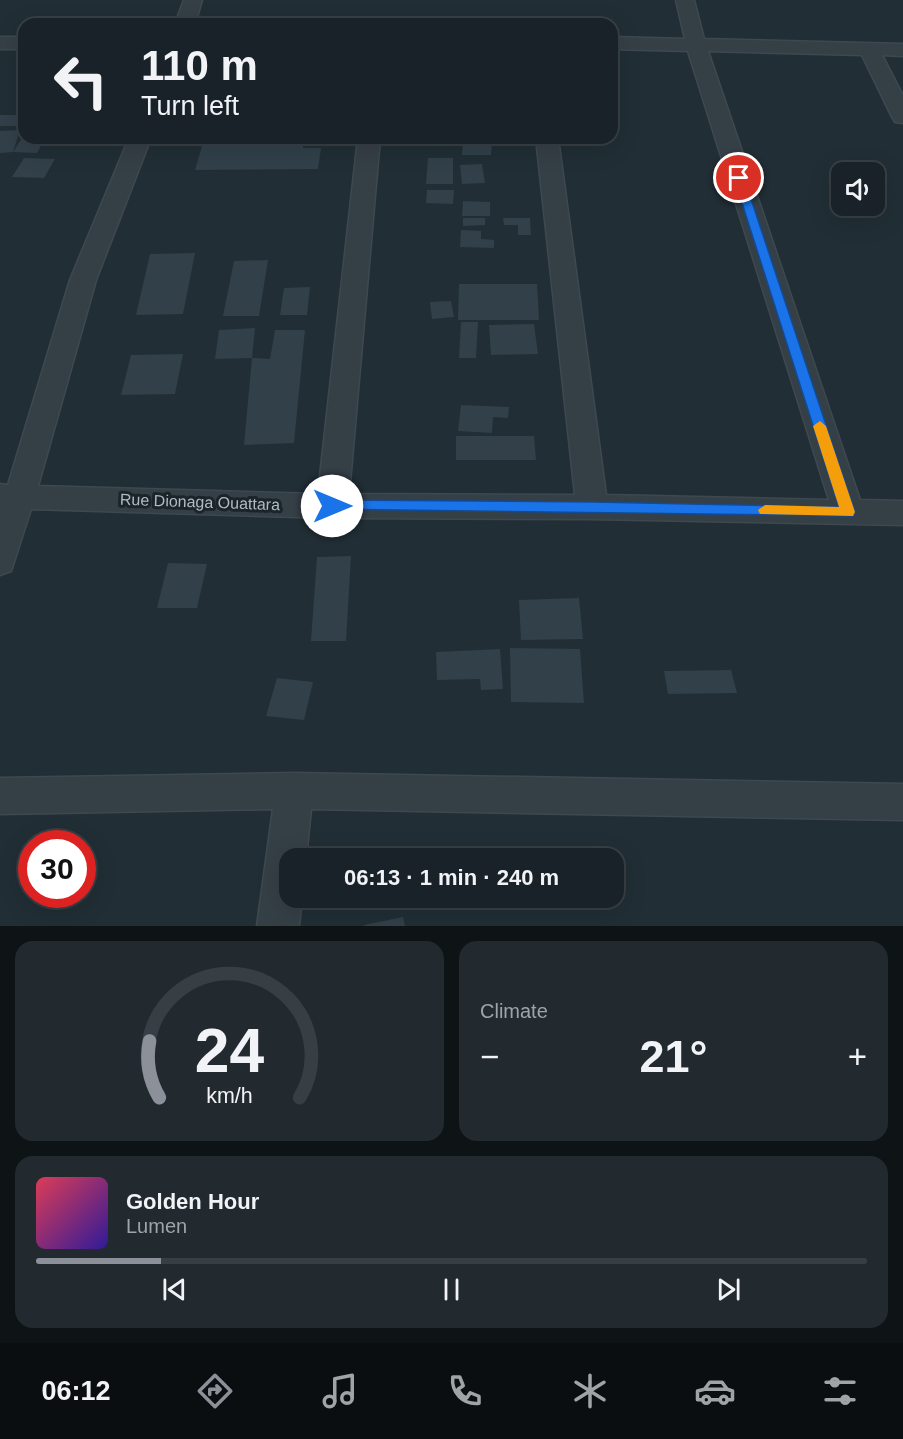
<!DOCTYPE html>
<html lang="en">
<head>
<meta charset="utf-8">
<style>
  :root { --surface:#192228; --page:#222a30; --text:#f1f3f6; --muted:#9fa4a8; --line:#373f45; --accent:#8c9099 }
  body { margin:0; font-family:Arial,sans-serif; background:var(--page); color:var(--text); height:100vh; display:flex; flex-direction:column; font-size:22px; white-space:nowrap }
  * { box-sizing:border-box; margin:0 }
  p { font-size:20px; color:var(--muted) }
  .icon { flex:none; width:33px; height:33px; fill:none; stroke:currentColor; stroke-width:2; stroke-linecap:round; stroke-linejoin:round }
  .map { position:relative; height:926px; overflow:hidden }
  .drawer { display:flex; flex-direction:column; gap:15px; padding:15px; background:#0e1316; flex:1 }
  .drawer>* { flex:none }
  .banner { position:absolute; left:18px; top:18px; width:600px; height:126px; border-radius:18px; box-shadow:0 6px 24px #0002,0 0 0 2px var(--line); background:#192228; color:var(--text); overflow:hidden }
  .controls { position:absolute; left:831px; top:162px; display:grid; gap:12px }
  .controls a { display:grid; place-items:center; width:54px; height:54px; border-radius:12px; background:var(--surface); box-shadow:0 6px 24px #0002,0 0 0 2px var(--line); font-size:30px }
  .speed { position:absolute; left:18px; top:830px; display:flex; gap:12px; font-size:30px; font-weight:700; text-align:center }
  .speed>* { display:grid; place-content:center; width:78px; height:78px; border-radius:50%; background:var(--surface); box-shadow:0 6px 24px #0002,0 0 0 2px var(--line); line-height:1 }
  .speed .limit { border:9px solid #d22; background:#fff; color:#111 }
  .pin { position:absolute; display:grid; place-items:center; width:51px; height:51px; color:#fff; margin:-26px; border:3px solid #fff; border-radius:50%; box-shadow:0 2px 6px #0007 }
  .me { position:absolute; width:66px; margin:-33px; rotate:90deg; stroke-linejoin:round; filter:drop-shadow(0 0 4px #0008) }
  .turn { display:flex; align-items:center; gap:21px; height:126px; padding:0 24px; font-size:27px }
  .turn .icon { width:78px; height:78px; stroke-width:2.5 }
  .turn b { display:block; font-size:42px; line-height:51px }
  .big { font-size:45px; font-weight:700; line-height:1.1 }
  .drawer .tile { flex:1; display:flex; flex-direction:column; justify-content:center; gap:9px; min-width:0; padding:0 21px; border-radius:18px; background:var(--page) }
  .drawer .dial { align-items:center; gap:0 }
  .dial svg { height:156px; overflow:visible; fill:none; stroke:var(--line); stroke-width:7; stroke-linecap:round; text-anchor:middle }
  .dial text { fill:var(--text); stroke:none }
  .song { display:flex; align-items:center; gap:18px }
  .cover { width:72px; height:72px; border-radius:9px; background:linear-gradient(135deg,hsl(350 70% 55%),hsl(250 70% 35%)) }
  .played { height:6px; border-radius:3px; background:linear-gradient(90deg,var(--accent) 15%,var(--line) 15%) }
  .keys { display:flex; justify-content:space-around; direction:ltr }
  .heat { display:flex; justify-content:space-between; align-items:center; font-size:33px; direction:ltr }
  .drawer .tiles { flex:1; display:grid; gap:15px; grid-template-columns:1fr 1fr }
  .tile:last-child { grid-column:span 2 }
  .trip { position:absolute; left:279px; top:848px; width:345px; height:60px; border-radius:18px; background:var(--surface); box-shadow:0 6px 24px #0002,0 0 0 2px var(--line); font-weight:700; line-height:60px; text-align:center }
  .dock { display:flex; height:96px; justify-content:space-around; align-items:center; background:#0a0e10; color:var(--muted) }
  .dock .icon { width:42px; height:42px }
  .dock .selected { color:var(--accent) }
  .dock b { font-size:27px; color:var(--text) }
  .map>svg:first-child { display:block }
  .building { fill:#314049 }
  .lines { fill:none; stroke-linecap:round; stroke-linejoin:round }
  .street-casing { stroke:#3e4850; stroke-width:3 }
  .street { fill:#353f46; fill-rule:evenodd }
  .route { fill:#1a73e8; stroke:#114b97; stroke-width:1.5 }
  .slow { fill:#f59e0b }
  .labels { text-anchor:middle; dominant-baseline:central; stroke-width:6; stroke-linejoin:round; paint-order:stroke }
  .street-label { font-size:16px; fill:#afbac3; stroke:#1a242a }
</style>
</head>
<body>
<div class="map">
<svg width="903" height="926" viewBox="0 0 903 926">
  <rect width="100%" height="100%" fill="#212e35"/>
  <g class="building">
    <polygon points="0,115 24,115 24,122 22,126 0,126"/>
    <polygon points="20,130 13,152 0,153 0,131"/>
    <polygon points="24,135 24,138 45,138 37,153 13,152"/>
    <polygon points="224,138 304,138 303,148 321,148 318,169 195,170 202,146 222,146"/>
    <polygon points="463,142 492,142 491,155 462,155"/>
    <polygon points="24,158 55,159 44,178 12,177"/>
    <polygon points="428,158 453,158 453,184 426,184"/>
    <polygon points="482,164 485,183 462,184 460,165"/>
    <polygon points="427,190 454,190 453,204 426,203"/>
    <polygon points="463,201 490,202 490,216 462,216"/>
    <polygon points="463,218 485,218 485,225 463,226"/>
    <polygon points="503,218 530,218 531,235 518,235 518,225 504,225"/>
    <polygon points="461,230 481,231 481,239 494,240 494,248 460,247"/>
    <polygon points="195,253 183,314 136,315 150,254"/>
    <polygon points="268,260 259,316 223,316 234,261"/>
    <polygon points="459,284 537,284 539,320 458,320"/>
    <polygon points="310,287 307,315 280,315 284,288"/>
    <polygon points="451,301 454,317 432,319 430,302"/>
    <polygon points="461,322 478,322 476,358 459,358"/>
    <polygon points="534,324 538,354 491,355 489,325"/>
    <polygon points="255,328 252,358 215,359 219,330"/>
    <polygon points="275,330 305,330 294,443 244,445 252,358 270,359"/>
    <polygon points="183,354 175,394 121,395 131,355"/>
    <polygon points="461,405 509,407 508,418 493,417 492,433 458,431"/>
    <polygon points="456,436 534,436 536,460 456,460"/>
    <polygon points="351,556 346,641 311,641 317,557"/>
    <polygon points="168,563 207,564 197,608 157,608"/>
    <polygon points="579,598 583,639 521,640 519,600"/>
    <polygon points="510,648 580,649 584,703 511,702"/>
    <polygon points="500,649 503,689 481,690 480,679 437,680 436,652"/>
    <polygon points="731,670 737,693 668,694 664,671"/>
    <polygon points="277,678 313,682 304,720 266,716"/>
    <polygon points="403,917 405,926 364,926 364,925"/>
  </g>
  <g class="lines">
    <defs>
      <g id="street">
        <polygon points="184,0 202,0 195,24 175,24"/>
        <polygon points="676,0 694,0 704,39 903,44 903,56 882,55 903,96 903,123 895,122 892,117 862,55 708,51 860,500 903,501 903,525 592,519 332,518 31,509 11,571 0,575 0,484 8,485 70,280 129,138 151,138 96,280 38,486 318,494 358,138 380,138 349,494 575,495 536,138 558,138 606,495 829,500 688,51 612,49 612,37 685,39"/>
        <rect x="0" y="37" width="24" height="12"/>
        <polygon points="294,773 903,784 903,820 311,809 306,858 290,858 290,897 302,897 299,926 257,926 273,809 0,814 0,778"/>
      </g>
    </defs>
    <use href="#street" class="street-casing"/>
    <use href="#street" class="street"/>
  </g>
  <polygon class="route" points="739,175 744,178 855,512 853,516 327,509 325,506 327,502 332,500 592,502 839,507 734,178"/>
  <polygon class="slow" points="820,421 826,426 855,512 853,516 760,514 758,510 765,505 839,507 813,426"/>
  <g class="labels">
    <g class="street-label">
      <text transform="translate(200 502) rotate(2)">Rue Dionaga Ouattara</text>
    </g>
  </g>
</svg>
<div class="controls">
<a><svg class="icon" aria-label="sound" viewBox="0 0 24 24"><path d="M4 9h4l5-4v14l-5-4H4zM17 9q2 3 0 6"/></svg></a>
</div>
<div class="speed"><div class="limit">30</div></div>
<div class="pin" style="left:739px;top:178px;background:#d93025"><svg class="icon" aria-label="arrive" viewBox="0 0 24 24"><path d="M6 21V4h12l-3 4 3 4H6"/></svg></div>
<svg class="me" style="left:332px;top:506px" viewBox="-20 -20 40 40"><circle r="19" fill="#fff"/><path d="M0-13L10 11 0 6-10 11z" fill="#1a73e8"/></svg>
<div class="trip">06:13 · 1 min · 240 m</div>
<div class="banner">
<div class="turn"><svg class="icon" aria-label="left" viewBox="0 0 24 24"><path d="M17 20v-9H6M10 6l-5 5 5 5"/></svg><div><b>110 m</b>Turn left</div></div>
</div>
</div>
<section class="drawer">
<div class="tiles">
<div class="tile dial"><svg viewBox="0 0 100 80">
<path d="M14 69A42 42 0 1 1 86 69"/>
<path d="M14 69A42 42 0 0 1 9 40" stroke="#8c9099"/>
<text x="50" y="56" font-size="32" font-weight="700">24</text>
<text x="50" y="72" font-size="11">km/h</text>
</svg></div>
<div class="tile"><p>Climate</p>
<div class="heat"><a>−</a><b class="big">21°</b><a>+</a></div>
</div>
<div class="tile">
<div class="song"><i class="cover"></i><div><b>Golden Hour</b><p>Lumen</p></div></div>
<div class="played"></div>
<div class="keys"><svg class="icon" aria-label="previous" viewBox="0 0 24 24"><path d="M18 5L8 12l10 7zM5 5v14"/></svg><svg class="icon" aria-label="pause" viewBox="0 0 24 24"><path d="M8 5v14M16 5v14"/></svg><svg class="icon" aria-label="next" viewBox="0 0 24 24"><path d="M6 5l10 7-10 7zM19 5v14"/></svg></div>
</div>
</div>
</section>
<nav class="dock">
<b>06:12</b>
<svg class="icon selected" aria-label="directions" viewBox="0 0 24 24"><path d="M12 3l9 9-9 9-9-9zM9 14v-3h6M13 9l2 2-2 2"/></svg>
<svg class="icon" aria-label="music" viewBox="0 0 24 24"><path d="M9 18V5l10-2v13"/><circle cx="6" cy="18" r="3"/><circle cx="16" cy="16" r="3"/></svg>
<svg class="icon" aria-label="phone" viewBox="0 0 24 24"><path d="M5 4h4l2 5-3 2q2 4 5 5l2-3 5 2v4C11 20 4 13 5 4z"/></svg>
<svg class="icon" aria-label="climate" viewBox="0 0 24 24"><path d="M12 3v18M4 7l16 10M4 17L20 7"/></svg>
<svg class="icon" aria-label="car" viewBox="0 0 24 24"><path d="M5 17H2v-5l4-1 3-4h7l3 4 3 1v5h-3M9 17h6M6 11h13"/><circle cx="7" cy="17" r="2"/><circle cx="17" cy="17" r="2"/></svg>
<svg class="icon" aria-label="filters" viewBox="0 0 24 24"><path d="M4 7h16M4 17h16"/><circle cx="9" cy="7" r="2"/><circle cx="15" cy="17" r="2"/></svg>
</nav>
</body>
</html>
